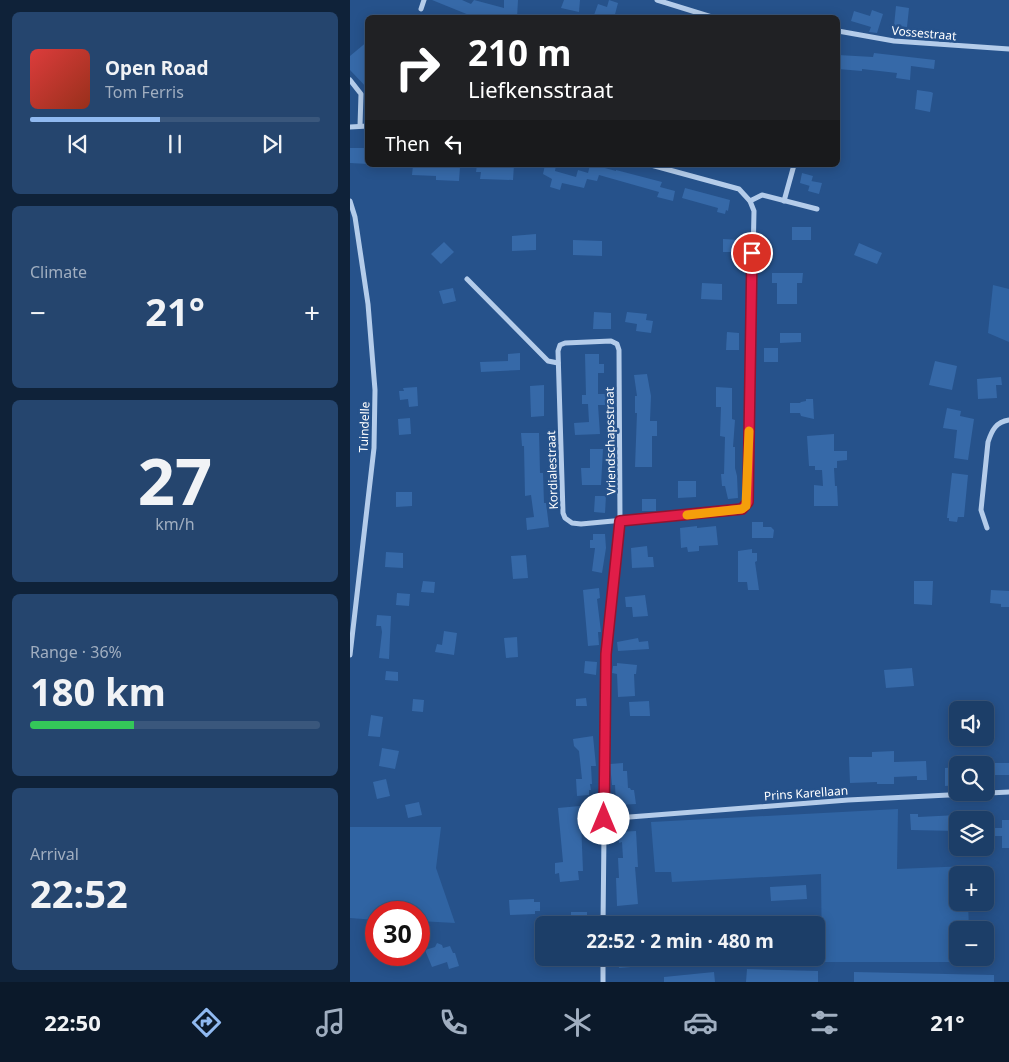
<!DOCTYPE html>
<html lang="en">
<head>
<meta charset="utf-8">
<style>
  :root { --surface:#1c3e68; --page:#25456e; --text:#f1f3f6; --muted:#a0aec0; --line:#3a577c; --accent:#90b9f0 }
  body { margin:0; font-family:"Noto Sans",sans-serif; background:var(--page); color:var(--text); height:100vh; display:flex; flex-direction:column; font-size:19px; white-space:nowrap }
  * { box-sizing:border-box; margin:0 }
  p { font-size:16px; color:var(--muted) }
  .icon { flex:none; width:28px; height:28px; fill:none; stroke:currentColor; stroke-width:2; stroke-linecap:round; stroke-linejoin:round }
  .map { position:relative; flex:1; overflow:hidden }
  .sheet { display:flex; flex-direction:column; gap:12px; padding:12px; background:#0f2239; width:350px }
  .sheet>* { flex:none }
  .hud { position:absolute; left:15px; top:15px; width:475px; height:152px; border-radius:8px; box-shadow:0 2px 12px #0003,0 0 0 1px var(--line); background:#202124; color:#fff; overflow:hidden }
  .tools { position:absolute; left:599px; top:701px; display:grid; gap:10px }
  .tools a { display:grid; place-items:center; width:45px; height:45px; border-radius:8px; background:var(--surface); box-shadow:0 2px 12px #0003,0 0 0 1px var(--line); font-size:25px }
  .speed { position:absolute; left:15px; top:901px; display:flex; gap:10px; font-size:25px; font-weight:700; text-align:center }
  .speed>* { display:grid; place-content:center; width:65px; height:65px; border-radius:50%; background:var(--surface); box-shadow:0 2px 12px #0003,0 0 0 1px var(--line); line-height:1 }
  .speed .limit { border:8px solid #d22; background:#fff; color:#111 }
  .pin { position:absolute; display:grid; place-items:center; width:42px; height:42px; color:#fff; margin:-21px; border:2px solid #fff; border-radius:50%; box-shadow:0 1px 5px #0007 }
  .me { position:absolute; width:55px; margin:-28px; rotate:0deg; stroke-linejoin:round; filter:drop-shadow(0 0 4px #0008) }
  .turn { display:flex; align-items:center; gap:18px; height:105px; padding:0 20px; font-size:22px }
  .turn .icon { width:65px; height:65px; stroke-width:2.5 }
  .turn b { display:block; font-size:35px; line-height:42px }
  .then { display:flex; align-items:center; height:48px; padding:0 20px; background:#0003; gap:10px; font-size:19px }
  .big { font-size:38px; font-weight:700; line-height:1.1 }
  .sheet .tile { flex:1; display:flex; flex-direction:column; justify-content:center; gap:8px; min-width:0; padding:0 18px; border-radius:8px; background:var(--page) }
  .sheet .dial { align-items:center; gap:0 }
  .dial b { font-size:65px; line-height:1 }
  .song { display:flex; align-items:center; gap:15px }
  .cover { width:60px; height:60px; border-radius:8px; background:linear-gradient(135deg,hsl(0 70% 55%),hsl(10 70% 35%)) }
  .played { height:5px; border-radius:2px; background:linear-gradient(90deg,var(--accent) 45%,var(--line) 45%) }
  .keys { display:flex; justify-content:space-around; direction:ltr }
  .heat { display:flex; justify-content:space-between; align-items:center; font-size:28px; direction:ltr }
  .charge { height:8px; border-radius:4px; background:linear-gradient(90deg,#34c759 36%,var(--line) 0) }
  .trip { position:absolute; left:185px; top:916px; width:290px; height:50px; border-radius:8px; background:var(--surface); box-shadow:0 2px 12px #0003,0 0 0 1px var(--line); font-weight:700; line-height:50px; text-align:center }
  .menu { display:flex; height:80px; justify-content:space-around; align-items:center; background:#0b192a; color:var(--muted) }
  .menu .icon { width:35px; height:35px }
  .menu .selected { color:var(--accent) }
  .menu b { font-size:22px; color:var(--text) }
  main { display:flex; flex:1; min-height:0 }
  .map>svg:first-child { display:block }
  .green { fill:#3064a3 }
  .building { fill:#3669a8 }
  .lines { fill:none; stroke-linecap:round; stroke-linejoin:round }
  .street { stroke:#b4ccea; stroke-width:5 }
  .route-casing { stroke:#92132f; stroke-width:12 }
  .route { stroke:#e11d48; stroke-width:9 }
  .slow { stroke:#f59e0b; stroke-width:9 }
  .labels { text-anchor:middle; dominant-baseline:central; stroke-width:5; stroke-linejoin:round; paint-order:stroke }
  .street-label { font-size:12px; fill:#fff; stroke:#26528b }
</style>
</head>
<body>
<main>
<section class="sheet">
<div class="tile">
<div class="song"><i class="cover"></i><div><b>Open Road</b><p>Tom Ferris</p></div></div>
<div class="played"></div>
<div class="keys"><svg class="icon" aria-label="previous" viewBox="0 0 24 24"><path d="M18 5L8 12l10 7zM5 5v14"/></svg><svg class="icon" aria-label="pause" viewBox="0 0 24 24"><path d="M8 5v14M16 5v14"/></svg><svg class="icon" aria-label="next" viewBox="0 0 24 24"><path d="M6 5l10 7-10 7zM19 5v14"/></svg></div>
</div>
<div class="tile"><p>Climate</p>
<div class="heat"><a>−</a><b class="big">21°</b><a>+</a></div>
</div>
<div class="tile dial"><b>27</b><p>km/h</p></div>
<div class="tile"><p>Range · 36%</p><b class="big">180 km</b><div class="charge"></div></div>
<div class="tile"><p>Arrival</p><b class="big">22:52</b></div>
</section>
<div class="map">
<svg width="659" height="982" viewBox="0 0 659 982">
  <rect width="100%" height="100%" fill="#26528b"/>
  <g class="green">
    <polygon points="643,285 659,289 659,342 638,333"/>
    <polygon points="548,809 547,869 618,866 618,875 608,875 608,902 618,903 619,930 608,930 608,958 619,958 619,962 472,962 471,874 322,882 321,872 305,872 301,822"/>
    <polygon points="0,827 91,827 86,868 105,923 69,921 69,912 26,912 26,920 0,918"/>
  </g>
  <g class="building">
    <polygon points="82,0 112,0 121,4 124,0 154,8 154,0 168,0 167,18 118,18 119,15"/>
    <polygon points="214,0 230,0 229,12 211,8"/>
    <polygon points="259,0 268,3 264,18 250,18 244,15 248,4 257,7"/>
    <polygon points="546,6 559,8 557,27 544,26"/>
    <polygon points="522,10 533,14 527,33 519,32 521,27 501,21 504,11 520,16"/>
    <polygon points="18,41 18,89 0,70 0,56"/>
    <polygon points="524,53 585,60 584,69 561,66 560,80 546,78 547,73 512,69 512,71 488,69 488,55 523,57"/>
    <polygon points="567,90 581,92 583,93 580,112 565,109"/>
    <polygon points="0,148 18,148 18,164 0,163"/>
    <polygon points="63,165 110,167 109,181 86,180 86,176 62,175"/>
    <polygon points="127,165 164,165 163,180 130,179 131,172 126,172"/>
    <polygon points="195,165 206,165 205,171 226,177 228,170 238,173 240,165 252,165 251,167 266,171 266,170 312,182 310,187 325,191 323,201 307,197 309,192 249,175 247,181 237,179 234,188 212,183 210,190 200,187 202,179 193,174"/>
    <polygon points="452,173 463,176 460,186 450,183"/>
    <polygon points="461,181 472,183 469,194 458,191"/>
    <polygon points="335,188 380,200 378,211 376,210 375,214 367,212 368,208 332,198"/>
    <rect x="442" y="227" width="19" height="13"/>
    <polygon points="186,234 186,250 162,251 162,236"/>
    <polygon points="373,239 391,240 390,252 373,252"/>
    <polygon points="223,240 252,241 252,256 223,255"/>
    <polygon points="94,242 104,252 91,264 81,254"/>
    <polygon points="509,243 532,253 527,264 504,255"/>
    <polygon points="422,273 453,273 452,283 447,283 447,304 427,304 427,283 422,283"/>
    <polygon points="352,283 372,284 372,300 351,299"/>
    <polygon points="103,288 106,301 93,304 89,291"/>
    <polygon points="244,312 261,313 261,329 243,329"/>
    <polygon points="277,312 297,314 296,320 303,321 301,333 286,331 287,324 275,322"/>
    <polygon points="377,332 389,333 389,350 376,350"/>
    <polygon points="430,333 451,333 451,342 430,343"/>
    <rect x="414" y="348" width="14" height="14"/>
    <polygon points="170,353 170,370 131,372 130,362 158,361 158,354"/>
    <polygon points="235,354 249,354 249,364 254,364 254,373 248,373 248,394 257,394 256,405 248,405 250,434 225,435 224,423 239,422 238,404 232,404 232,395 236,395"/>
    <polygon points="585,361 607,366 602,390 579,385"/>
    <polygon points="297,374 301,396 300,421 307,421 307,436 302,436 302,467 285,467 287,413 285,413 285,396 287,396 284,375"/>
    <polygon points="651,377 652,385 646,385 647,398 628,399 627,379"/>
    <polygon points="194,385 194,416 181,417 180,386"/>
    <polygon points="67,387 68,406 59,407 58,399 50,400 49,391 54,391 53,388"/>
    <polygon points="366,387 382,388 382,419 385,420 383,447 385,447 385,468 387,476 388,498 378,499 375,486 372,486 371,474 374,474 375,437 370,436 371,407 366,407"/>
    <polygon points="456,399 463,399 464,419 451,416 450,413 440,413 440,403 450,403 451,402 456,401"/>
    <polygon points="597,408 611,411 610,416 624,419 618,460 604,458 607,430 593,428"/>
    <polygon points="60,418 61,434 49,435 48,419"/>
    <polygon points="171,433 189,433 190,473 193,473 194,503 196,503 199,527 177,530 176,518 184,517 181,495 175,496 174,446 172,446"/>
    <polygon points="484,434 484,451 497,451 497,460 487,461 487,468 484,468 485,486 487,486 488,506 464,506 464,485 473,486 472,470 465,470 465,466 459,466 457,436"/>
    <polygon points="240,449 253,449 251,485 232,485 231,468 240,468"/>
    <polygon points="602,473 618,475 614,517 608,517 607,522 599,521 599,518 597,518"/>
    <polygon points="328,481 346,481 346,497 328,498"/>
    <polygon points="46,492 62,492 62,506 46,507"/>
    <polygon points="245,496 256,496 255,513 244,512"/>
    <rect x="292" y="499" width="14" height="12"/>
    <polygon points="402,522 413,522 413,527 421,527 424,530 423,538 402,538"/>
    <polygon points="347,526 347,528 366,526 368,545 349,546 349,551 338,552 337,547 331,548 330,528"/>
    <polygon points="243,534 255,534 256,548 252,573 242,571 245,548 240,548 240,540 243,540"/>
    <polygon points="297,546 298,557 303,557 304,567 282,568 281,548"/>
    <polygon points="402,549 402,553 407,553 407,561 405,562 409,590 398,590 397,582 388,582 388,551"/>
    <polygon points="36,552 53,553 53,568 35,567"/>
    <polygon points="176,555 178,578 163,579 161,556"/>
    <polygon points="73,581 85,582 84,593 71,592"/>
    <polygon points="564,581 583,581 582,605 564,604"/>
    <polygon points="249,588 250,598 247,599 251,632 248,632 249,645 238,646 233,590"/>
    <polygon points="641,590 659,591 659,607 651,607 651,604 640,603"/>
    <polygon points="47,593 60,594 59,606 46,605"/>
    <polygon points="295,595 298,616 283,617 282,607 276,607 275,597"/>
    <polygon points="27,615 41,616 39,659 29,658 32,632 31,626 26,626"/>
    <polygon points="94,631 107,633 104,655 85,652 87,644 92,645"/>
    <polygon points="167,637 168,657 156,658 154,638"/>
    <polygon points="288,638 289,642 298,641 299,649 268,651 267,642"/>
    <polygon points="235,661 247,662 246,675 234,673"/>
    <polygon points="267,663 287,665 286,674 284,674 285,696 268,697 267,674 262,673 263,666 267,666"/>
    <polygon points="562,668 564,686 536,688 534,670"/>
    <polygon points="36,671 48,672 48,681 35,680"/>
    <polygon points="236,698 237,706 226,706 226,699"/>
    <polygon points="63,699 74,700 73,712 62,711"/>
    <polygon points="299,701 300,716 280,716 279,702"/>
    <polygon points="21,715 33,717 30,737 18,736"/>
    <polygon points="243,736 246,766 241,766 242,784 240,784 241,790 239,790 239,795 227,796 226,779 232,779 229,751 224,746 223,739"/>
    <polygon points="32,748 49,751 45,769 29,766"/>
    <polygon points="544,751 544,762 576,761 577,780 567,780 567,776 544,777 544,784 527,784 527,782 500,783 499,757 522,757 522,752"/>
    <polygon points="273,763 273,771 277,771 278,788 280,788 281,790 284,790 286,804 268,805 266,804 265,785 262,785 260,764"/>
    <rect x="643" y="763" width="16" height="12"/>
    <polygon points="608,767 608,785 595,786 595,768"/>
    <polygon points="36,779 40,796 27,799 23,782"/>
    <polygon points="69,802 72,815 58,818 55,805"/>
    <polygon points="230,806 233,821 231,822 233,871 228,871 229,880 210,882 209,873 205,874 205,863 213,862 208,808"/>
    <polygon points="560,814 568,814 568,817 608,815 608,831 561,830"/>
    <polygon points="652,820 659,820 659,848 652,848 652,836 635,836 635,828 652,828"/>
    <polygon points="286,831 288,867 285,867 288,904 267,906 266,878 269,878 268,858 273,858 272,842 269,843 268,832"/>
    <polygon points="456,885 457,899 421,901 420,887"/>
    <polygon points="184,899 184,902 190,902 190,911 185,911 185,914 160,915 159,900"/>
    <polygon points="221,912 237,912 237,925 217,925 218,916 221,916"/>
    <polygon points="87,943 92,945 93,948 100,946 103,953 105,953 109,966 99,969 97,962 82,967 75,950 85,947"/>
    <polygon points="268,958 280,958 281,967 269,968"/>
    <polygon points="397,969 468,971 468,982 396,982"/>
    <polygon points="364,972 365,982 314,982 314,977"/>
    <polygon points="504,972 644,975 644,982 504,982"/>
  </g>
  <g class="lines">
    <g class="street">
      <polyline points="307,0 365,18"/>
      <polyline points="71,9 74,0"/>
      <polyline points="488,31 544,41 659,49"/>
      <polyline points="0,80 11,94 10,126"/>
      <polyline points="0,127 18,126"/>
      <polyline points="301,165 389,189 400,201 412,195 467,209"/>
      <polyline points="0,201 5,217 18,304 25,390 24,448 0,655"/>
      <polyline points="434,201 444,165"/>
      <polyline points="117,279 198,361 208,363"/>
      <path d="M637,528L631,510L638,442C642,430 646,422 659,420"/>
      <polyline points="254,819 498,800 659,792"/>
      <polyline points="253,925 256,654 270,521 269,350 267,344 261,341 215,343 210,345 208,351 213,513 215,518 222,523 231,524 392,509 398,502 404,211 400,201"/>
      <polyline points="253,982 253,958"/>
    </g>
  </g>
  <g class="lines">
    <defs>
      <polyline id="route" points="254,819 256,654 270,521 392,509 398,502 402,253"/>
    </defs>
    <use href="#route" class="route-casing"/>
    <use href="#route" class="route"/>
    <polyline class="slow" points="337,515 392,509 396,506 399,431"/>
  </g>
  <g class="labels">
    <g class="street-label">
      <text transform="translate(574 33) rotate(5)">Vossestraat</text>
      <text transform="translate(14 427) rotate(-88)">Tuindelle</text>
      <text transform="translate(260 441) rotate(-91)">Vriendschapsstraat</text>
      <text transform="translate(202 470) rotate(-92)">Kordialestraat</text>
      <text transform="translate(456 793) rotate(-4)">Prins Karellaan</text>
    </g>
  </g>
</svg>
<div class="tools">
<a><svg class="icon" aria-label="sound" viewBox="0 0 24 24"><path d="M4 9h4l5-4v14l-5-4H4zM17 9q2 3 0 6"/></svg></a>
<a><svg class="icon" aria-label="search" viewBox="0 0 24 24"><circle cx="10" cy="10" r="6"/><path d="M15 15l6 6"/></svg></a>
<a><svg class="icon" aria-label="layers" viewBox="0 0 24 24"><path d="M12 4l9 5-9 5-9-5zM3 14l9 5 9-5"/></svg></a>
<a>+</a>
<a>−</a>
</div>
<div class="speed"><div class="limit">30</div></div>
<div class="pin" style="left:402px;top:253px;background:#d93025"><svg class="icon" aria-label="arrive" viewBox="0 0 24 24"><path d="M6 21V4h12l-3 4 3 4H6"/></svg></div>
<svg class="me" style="left:254px;top:819px" viewBox="-20 -20 40 40"><circle r="19" fill="#fff"/><path d="M0-13L10 11 0 6-10 11z" fill="#e11d48"/></svg>
<div class="trip">22:52 · 2 min · 480 m</div>
<div class="hud">
<div class="turn"><svg class="icon" aria-label="right" viewBox="0 0 24 24"><path d="M7 20v-9h11M14 6l5 5-5 5"/></svg><div><b>210 m</b>Liefkensstraat</div></div>
<div class="then">Then<svg class="icon" aria-label="left" viewBox="0 0 24 24"><path d="M17 20v-9H6M10 6l-5 5 5 5"/></svg></div>
</div>
</div>
</main>
<nav class="menu">
<b>22:50</b>
<svg class="icon selected" aria-label="directions" viewBox="0 0 24 24"><path d="M12 3l9 9-9 9-9-9zM9 14v-3h6M13 9l2 2-2 2"/></svg>
<svg class="icon" aria-label="music" viewBox="0 0 24 24"><path d="M9 18V5l10-2v13"/><circle cx="6" cy="18" r="3"/><circle cx="16" cy="16" r="3"/></svg>
<svg class="icon" aria-label="phone" viewBox="0 0 24 24"><path d="M5 4h4l2 5-3 2q2 4 5 5l2-3 5 2v4C11 20 4 13 5 4z"/></svg>
<svg class="icon" aria-label="climate" viewBox="0 0 24 24"><path d="M12 3v18M4 7l16 10M4 17L20 7"/></svg>
<svg class="icon" aria-label="car" viewBox="0 0 24 24"><path d="M5 17H2v-5l4-1 3-4h7l3 4 3 1v5h-3M9 17h6M6 11h13"/><circle cx="7" cy="17" r="2"/><circle cx="17" cy="17" r="2"/></svg>
<svg class="icon" aria-label="filters" viewBox="0 0 24 24"><path d="M4 7h16M4 17h16"/><circle cx="9" cy="7" r="2"/><circle cx="15" cy="17" r="2"/></svg>
<b>21°</b>
</nav>
</body>
</html>
